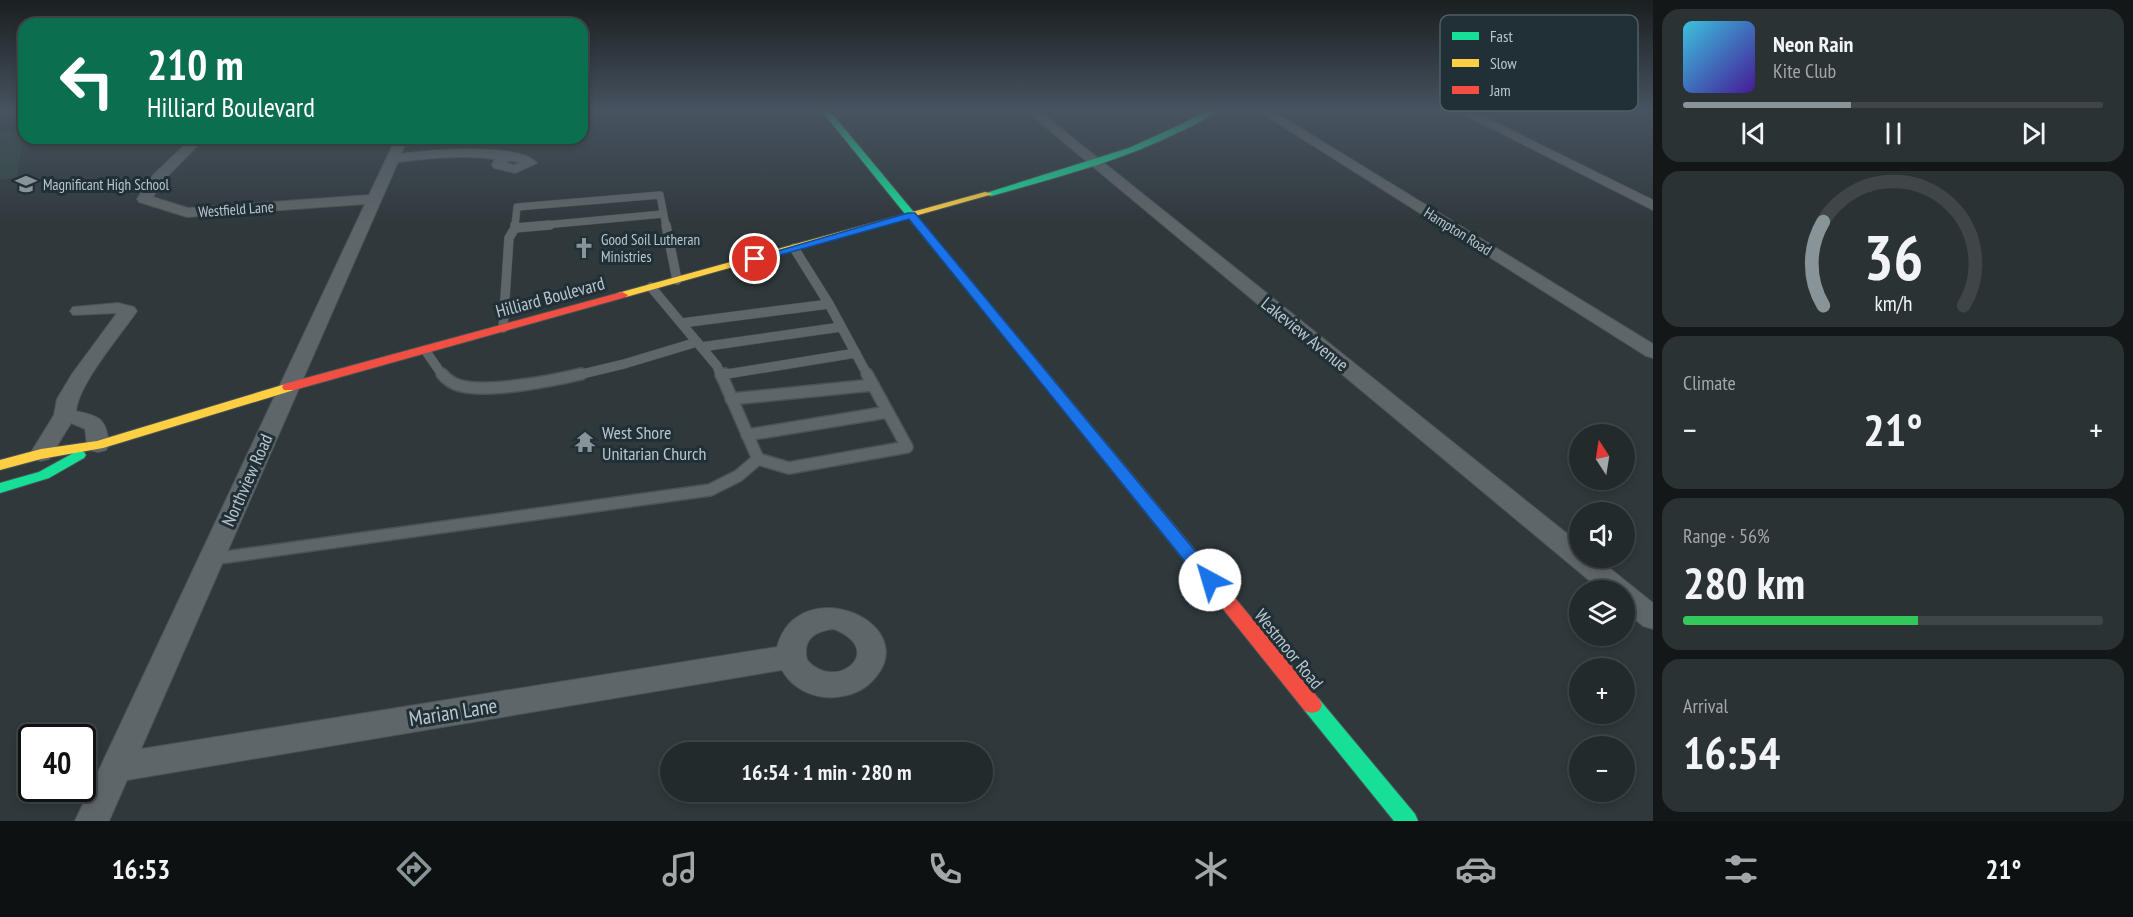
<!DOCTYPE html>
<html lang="en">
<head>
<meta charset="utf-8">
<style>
  :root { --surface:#232a2c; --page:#2b3234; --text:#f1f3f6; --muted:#a3a7a9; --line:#404648; --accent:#899499 }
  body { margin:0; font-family:"PT Sans Narrow",sans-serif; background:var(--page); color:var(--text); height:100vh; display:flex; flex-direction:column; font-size:22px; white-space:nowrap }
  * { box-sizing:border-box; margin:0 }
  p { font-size:20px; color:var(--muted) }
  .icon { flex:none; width:33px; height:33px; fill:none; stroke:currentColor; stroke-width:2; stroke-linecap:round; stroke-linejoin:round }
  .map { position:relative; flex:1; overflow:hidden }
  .details { display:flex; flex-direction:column; gap:9px; padding:9px; background:#131718; width:480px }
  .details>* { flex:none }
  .top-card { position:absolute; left:18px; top:18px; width:570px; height:126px; border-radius:18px; box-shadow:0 3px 9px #0003,0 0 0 2px var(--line); background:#0b6e4f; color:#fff; overflow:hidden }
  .needle { width:39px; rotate:348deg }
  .fabs { position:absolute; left:1569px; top:424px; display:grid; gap:12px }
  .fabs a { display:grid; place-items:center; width:66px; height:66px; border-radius:50%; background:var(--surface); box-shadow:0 3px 9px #0003,0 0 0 2px var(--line); font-size:30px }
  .speed { position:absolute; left:18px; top:724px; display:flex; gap:12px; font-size:30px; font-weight:700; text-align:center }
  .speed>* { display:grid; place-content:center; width:78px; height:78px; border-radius:50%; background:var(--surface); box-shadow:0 3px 9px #0003,0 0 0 2px var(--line); line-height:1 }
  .speed .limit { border:3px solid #111; border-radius:9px; background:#fff; color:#111 }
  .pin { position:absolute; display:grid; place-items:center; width:51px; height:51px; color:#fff; margin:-26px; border:3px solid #fff; border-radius:50%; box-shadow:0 2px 6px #0007 }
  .me { position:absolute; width:66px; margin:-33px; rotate:321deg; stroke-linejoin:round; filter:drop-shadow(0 0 4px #0008) }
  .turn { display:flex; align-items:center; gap:21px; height:126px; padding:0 30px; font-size:27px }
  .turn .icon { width:78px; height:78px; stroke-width:2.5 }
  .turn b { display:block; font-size:42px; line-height:51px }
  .big { font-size:45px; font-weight:700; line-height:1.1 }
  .details .tile { flex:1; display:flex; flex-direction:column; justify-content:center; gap:9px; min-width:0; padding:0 21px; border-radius:18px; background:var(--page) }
  .details .dial { align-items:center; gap:0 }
  .dial svg { height:156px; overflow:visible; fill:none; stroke:var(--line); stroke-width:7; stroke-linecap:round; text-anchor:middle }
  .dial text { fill:var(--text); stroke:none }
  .song { display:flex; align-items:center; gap:18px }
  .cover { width:72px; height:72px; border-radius:9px; background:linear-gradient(135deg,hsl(190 70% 55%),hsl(260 70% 35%)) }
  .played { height:6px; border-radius:3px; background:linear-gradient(90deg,var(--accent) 40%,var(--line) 40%) }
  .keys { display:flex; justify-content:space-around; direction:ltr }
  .heat { display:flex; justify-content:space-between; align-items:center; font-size:33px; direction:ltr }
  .charge { height:9px; border-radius:4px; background:linear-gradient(90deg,#34c759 56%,var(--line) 0) }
  .trip { position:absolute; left:660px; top:742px; width:333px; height:60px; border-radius:30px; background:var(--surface); box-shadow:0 3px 9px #0003,0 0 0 2px var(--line); font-weight:700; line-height:60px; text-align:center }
  .tab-bar { display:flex; height:96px; justify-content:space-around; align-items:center; background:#0e1112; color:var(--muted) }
  .tab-bar .icon { width:42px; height:42px }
  .tab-bar .current { color:var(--accent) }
  .tab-bar b { font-size:27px; color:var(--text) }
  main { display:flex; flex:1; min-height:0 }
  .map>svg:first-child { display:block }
  .green { fill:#314741 }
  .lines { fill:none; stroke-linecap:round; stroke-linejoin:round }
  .lane-far2-casing { stroke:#4c5356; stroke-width:8 }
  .lane-far1-casing { stroke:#4c5356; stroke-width:10 }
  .lane-casing { stroke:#4c5356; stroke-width:14 }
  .street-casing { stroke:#4c5356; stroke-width:2 }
  .fast-casing { stroke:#4c5356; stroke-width:2 }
  .slow-casing { stroke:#4c5356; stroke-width:2 }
  .jam-casing { stroke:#4c5356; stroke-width:2 }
  .lane-far2 { stroke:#5f6669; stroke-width:7 }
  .lane-far1 { stroke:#5f6669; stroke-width:9 }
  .lane { stroke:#5f6669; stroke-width:11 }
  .street { fill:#5f6669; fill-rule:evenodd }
  .fast { fill:#16e098; fill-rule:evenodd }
  .slow { fill:#ffcf43; fill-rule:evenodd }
  .jam { fill:#f24e42; fill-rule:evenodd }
  .route { fill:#1a73e8; stroke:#114b97; stroke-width:1.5 }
  .labels { text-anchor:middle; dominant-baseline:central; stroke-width:6; stroke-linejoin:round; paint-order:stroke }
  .far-poi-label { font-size:15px; fill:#bac6cb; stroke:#213036; text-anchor:start }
  .far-street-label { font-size:15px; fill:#bac6cb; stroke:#213036 }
  .street-label { font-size:18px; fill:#bac6cb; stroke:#213036 }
  .poi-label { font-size:18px; fill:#bac6cb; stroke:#213036; text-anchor:start }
  .near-street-label { font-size:21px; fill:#bac6cb; stroke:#213036 }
  .key { fill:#213036; stroke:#4f5d63; stroke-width:1.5 }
  .key-label { font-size:16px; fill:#bac6cb }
</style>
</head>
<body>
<main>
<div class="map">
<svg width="1653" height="821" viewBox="0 0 1653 821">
  <rect width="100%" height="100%" fill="#2f383b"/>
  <polygon class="green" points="24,129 17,177 0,180 0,132"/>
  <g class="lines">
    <defs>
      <g id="lane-far2">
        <polyline points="515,226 517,207 660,195 666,226"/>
        <polyline points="534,226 663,214"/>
      </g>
      <g id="lane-far1">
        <polyline points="515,225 515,228 550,225"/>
        <polyline points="666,225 677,280"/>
        <polyline points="794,248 829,304 868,376"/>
        <polyline points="651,287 717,366 721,376"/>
        <polyline points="682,323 829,304"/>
        <polyline points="503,328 509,238 515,228"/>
        <polyline points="701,347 841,327"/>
        <polyline points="425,350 443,376"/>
        <polyline points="721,375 856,353"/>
        <polyline points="574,376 624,364 697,342"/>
      </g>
      <g id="lane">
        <path d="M442,374C447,380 453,384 461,386C490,393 551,381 581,374"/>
        <polyline points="721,375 725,374"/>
        <polyline points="731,399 873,385"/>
        <polyline points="747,435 888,412"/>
        <polyline points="758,459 789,468 907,447 867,374"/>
        <polyline points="212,559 710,490 738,476 758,459 721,374"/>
      </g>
      <g id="street">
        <polygon points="1025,110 1038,110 1580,544 1580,558 1597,558 1653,603 1653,629 1643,626 1624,610 1624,591 1602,591"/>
        <polygon points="1257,110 1271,110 1653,344 1653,358 1646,356"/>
        <polygon points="1455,110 1470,110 1653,200 1653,210"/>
        <path d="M192,138L204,139L162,182L153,197L188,208L369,195L396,138H408L401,154C429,150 518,142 537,163L515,173L494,168L492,165L495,159C461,155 431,158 398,162L141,749L777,647C799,567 932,626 869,684C857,695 835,700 818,696C803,693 789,683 782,670L127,780L109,821H75L365,204L187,217L139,202L137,199L152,176ZM507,161L519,162L514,165L507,163ZM834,629C888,651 835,693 807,660C802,639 815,631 834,629Z"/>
        <path d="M118,303L134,307L137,311C120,336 79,383 76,411C101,417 106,418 109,445L106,450L98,452L90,450L87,445L85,429L71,423L49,459L41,461L33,459L30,454L54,415L57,399L72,374L117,313L73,315L70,311L73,307Z"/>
      </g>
      <g id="fast">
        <polygon points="821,110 829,110 1020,340 1022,343 1020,346 1012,346"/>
        <path d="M1207,110H1217C1206,120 1190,127 1177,133C1118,162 1054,178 991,196L983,194L1129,148L1184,123Z"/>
        <polygon points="79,450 84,452 86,455 84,458 49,478 0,493 0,483 39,472"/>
        <polygon points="1312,697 1319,699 1415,814 1418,821 1394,821 1305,711 1302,705 1305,699"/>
      </g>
      <g id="slow">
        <polygon points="985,192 993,194 626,297 618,297 616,295 618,293"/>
        <polygon points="289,383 294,384 296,387 294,390 103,448 41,459 0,470 0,460 41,449 97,441"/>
      </g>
      <g id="jam">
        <polygon points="622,292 628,295 626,297 294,390 284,390 282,387 284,384"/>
        <polygon points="1016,339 1020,340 1319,699 1322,705 1319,711 1312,713 1305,711 1012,346 1010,343 1012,340"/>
      </g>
    </defs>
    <use href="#lane-far2" class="lane-far2-casing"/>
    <use href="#lane-far1" class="lane-far1-casing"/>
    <use href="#lane" class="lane-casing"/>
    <use href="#street" class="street-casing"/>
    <use href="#fast" class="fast-casing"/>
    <use href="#slow" class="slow-casing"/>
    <use href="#jam" class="jam-casing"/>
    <use href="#lane-far2" class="lane-far2"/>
    <use href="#lane-far1" class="lane-far1"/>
    <use href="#lane" class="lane"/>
    <use href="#street" class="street"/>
    <use href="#fast" class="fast"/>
    <use href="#slow" class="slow"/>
    <use href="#jam" class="jam"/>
  </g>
  <linearGradient id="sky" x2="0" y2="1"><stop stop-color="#1a1f20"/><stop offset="0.49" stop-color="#475360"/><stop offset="1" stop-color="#475360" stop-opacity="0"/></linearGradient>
  <rect width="1653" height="225" fill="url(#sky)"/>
  <polygon class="route" points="908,213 915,213 1216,576 1218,580 1216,585 1210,586 1204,585 909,219 755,262 750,259"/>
  <defs>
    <symbol id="school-bare" viewBox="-9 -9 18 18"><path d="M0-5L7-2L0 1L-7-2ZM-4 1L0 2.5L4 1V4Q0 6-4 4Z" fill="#899499" stroke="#213036" stroke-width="2.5" paint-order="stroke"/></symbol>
    <symbol id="church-bare" viewBox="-9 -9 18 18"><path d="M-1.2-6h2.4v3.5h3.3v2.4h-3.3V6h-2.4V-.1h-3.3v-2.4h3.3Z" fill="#899499" stroke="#213036" stroke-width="2.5" paint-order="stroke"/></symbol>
    <symbol id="temple-bare" viewBox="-9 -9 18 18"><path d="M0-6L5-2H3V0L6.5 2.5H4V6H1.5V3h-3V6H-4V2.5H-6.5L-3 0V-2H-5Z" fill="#899499" stroke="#213036" stroke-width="2.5" paint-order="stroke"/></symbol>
  </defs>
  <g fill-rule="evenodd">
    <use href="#school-bare" x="11" y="169" width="30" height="30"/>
    <use href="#church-bare" x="569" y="233" width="30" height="30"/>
    <use href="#temple-bare" x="570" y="427" width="30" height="30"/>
  </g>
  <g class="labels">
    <g class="far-poi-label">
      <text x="43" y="184">Magnificant High School</text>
      <text x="601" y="239">Good Soil Lutheran<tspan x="601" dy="17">Ministries</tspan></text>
    </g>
    <g class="far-street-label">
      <text transform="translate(236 209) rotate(-4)">Westfield Lane</text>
      <text transform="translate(1458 231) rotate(32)">Hampton Road</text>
    </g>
    <g class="street-label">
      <text transform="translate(550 297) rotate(-15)">Hilliard Boulevard</text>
      <text transform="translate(1305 334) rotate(39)">Lakeview Avenue</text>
      <text transform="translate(247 480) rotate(-66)">Northview Road</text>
      <text transform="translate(1289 649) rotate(51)">Westmoor Road</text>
    </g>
    <g class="poi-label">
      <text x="602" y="432">West Shore<tspan x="602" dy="21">Unitarian Church</tspan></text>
    </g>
    <g class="near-street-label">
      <text transform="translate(453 712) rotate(-9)">Marian Lane</text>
    </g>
  </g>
  <rect x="1440" y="15" width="198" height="96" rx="9" class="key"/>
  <rect x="1452" y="32" width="27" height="8" fill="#16e098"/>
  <rect x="1452" y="59" width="27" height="8" fill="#ffcf43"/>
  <rect x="1452" y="86" width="27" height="8" fill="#f24e42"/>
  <g class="key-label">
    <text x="1490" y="42">Fast</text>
    <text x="1490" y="69">Slow</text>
    <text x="1490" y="96">Jam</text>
  </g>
</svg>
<div class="fabs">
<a><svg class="needle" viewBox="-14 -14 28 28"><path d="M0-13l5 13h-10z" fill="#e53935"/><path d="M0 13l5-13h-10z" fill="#a3a7a9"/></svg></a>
<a><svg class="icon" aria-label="sound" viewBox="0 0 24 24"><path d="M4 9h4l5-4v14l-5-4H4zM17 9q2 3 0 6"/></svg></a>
<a><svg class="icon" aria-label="layers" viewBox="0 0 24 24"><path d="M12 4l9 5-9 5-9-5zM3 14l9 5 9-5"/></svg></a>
<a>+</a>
<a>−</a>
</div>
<div class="speed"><div class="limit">40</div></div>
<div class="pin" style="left:755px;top:259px;background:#d93025"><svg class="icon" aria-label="arrive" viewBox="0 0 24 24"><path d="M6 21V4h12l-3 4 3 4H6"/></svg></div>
<svg class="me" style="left:1210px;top:580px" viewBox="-20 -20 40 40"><circle r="19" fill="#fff"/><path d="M0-13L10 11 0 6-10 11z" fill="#1a73e8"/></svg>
<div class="trip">16:54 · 1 min · 280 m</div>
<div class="top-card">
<div class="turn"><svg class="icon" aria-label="left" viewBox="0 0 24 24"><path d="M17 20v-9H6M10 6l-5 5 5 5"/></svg><div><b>210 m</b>Hilliard Boulevard</div></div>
</div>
</div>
<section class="details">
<div class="tile">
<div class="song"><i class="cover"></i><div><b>Neon Rain</b><p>Kite Club</p></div></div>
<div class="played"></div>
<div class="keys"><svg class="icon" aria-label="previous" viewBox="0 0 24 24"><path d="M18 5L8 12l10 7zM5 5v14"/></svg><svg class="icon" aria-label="pause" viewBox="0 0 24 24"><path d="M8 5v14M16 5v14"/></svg><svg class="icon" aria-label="next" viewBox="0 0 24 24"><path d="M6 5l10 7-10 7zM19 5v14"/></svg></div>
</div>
<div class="tile dial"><svg viewBox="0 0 100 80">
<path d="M14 69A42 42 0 1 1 86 69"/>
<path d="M14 69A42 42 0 0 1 14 26" stroke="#899499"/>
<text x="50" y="56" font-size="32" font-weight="700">36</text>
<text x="50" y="72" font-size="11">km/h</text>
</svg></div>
<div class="tile"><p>Climate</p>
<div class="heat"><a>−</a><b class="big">21°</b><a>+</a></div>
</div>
<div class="tile"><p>Range · 56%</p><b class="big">280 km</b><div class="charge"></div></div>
<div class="tile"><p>Arrival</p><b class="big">16:54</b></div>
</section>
</main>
<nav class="tab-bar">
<b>16:53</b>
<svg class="icon current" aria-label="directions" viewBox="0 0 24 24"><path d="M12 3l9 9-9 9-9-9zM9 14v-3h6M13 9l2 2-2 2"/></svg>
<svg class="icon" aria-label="music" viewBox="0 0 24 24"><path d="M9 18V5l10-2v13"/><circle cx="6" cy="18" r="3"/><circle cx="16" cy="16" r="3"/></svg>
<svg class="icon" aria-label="phone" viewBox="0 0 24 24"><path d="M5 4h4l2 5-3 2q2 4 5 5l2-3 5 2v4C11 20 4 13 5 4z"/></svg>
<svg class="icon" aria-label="climate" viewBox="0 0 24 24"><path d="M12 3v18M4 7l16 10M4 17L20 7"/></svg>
<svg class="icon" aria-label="car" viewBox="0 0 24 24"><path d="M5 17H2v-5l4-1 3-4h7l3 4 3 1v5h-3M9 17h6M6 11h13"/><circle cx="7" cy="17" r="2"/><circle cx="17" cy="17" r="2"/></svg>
<svg class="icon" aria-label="filters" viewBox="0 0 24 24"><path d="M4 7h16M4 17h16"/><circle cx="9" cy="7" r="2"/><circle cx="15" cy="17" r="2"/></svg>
<b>21°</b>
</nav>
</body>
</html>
